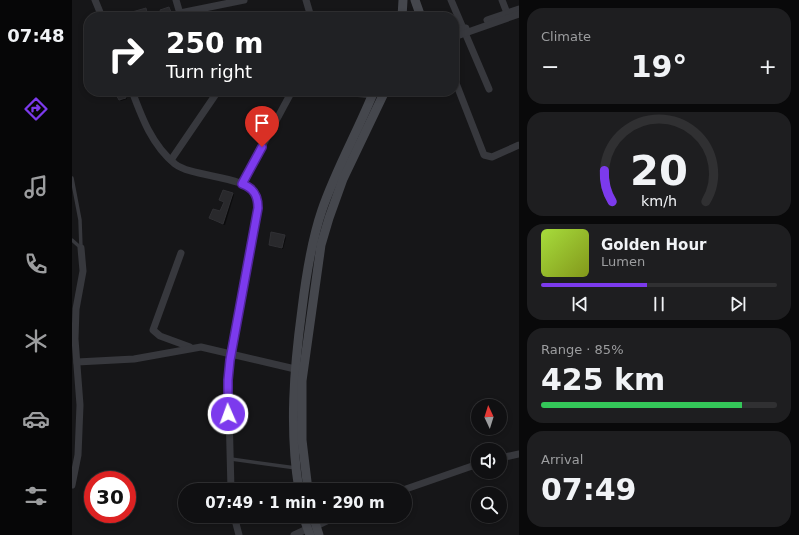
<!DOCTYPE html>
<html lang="en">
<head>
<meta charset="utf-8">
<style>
  :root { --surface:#101012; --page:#1e1e20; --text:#f1f3f6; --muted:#9c9d9f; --line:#303032; --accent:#7c3aed }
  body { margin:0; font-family:"DejaVu Sans",sans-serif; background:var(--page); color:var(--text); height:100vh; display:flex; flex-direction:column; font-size:15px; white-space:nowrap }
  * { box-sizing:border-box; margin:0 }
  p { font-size:13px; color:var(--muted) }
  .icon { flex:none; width:22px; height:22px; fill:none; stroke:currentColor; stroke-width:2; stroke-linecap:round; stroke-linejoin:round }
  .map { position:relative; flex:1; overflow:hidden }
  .panel { display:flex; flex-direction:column; gap:8px; padding:8px; background:#09090a; width:280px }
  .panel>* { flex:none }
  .guide { position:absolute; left:12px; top:12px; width:375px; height:84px; border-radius:16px; box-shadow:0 2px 6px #0003,0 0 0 1px var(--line); background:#202124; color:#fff; overflow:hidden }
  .needle { width:26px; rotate:356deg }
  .fabs { position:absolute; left:399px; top:399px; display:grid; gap:8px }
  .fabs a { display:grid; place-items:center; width:36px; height:36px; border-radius:50%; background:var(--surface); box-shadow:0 2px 6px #0003,0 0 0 1px var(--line); font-size:20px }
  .speed { position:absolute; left:12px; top:471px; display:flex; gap:8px; font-size:20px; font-weight:700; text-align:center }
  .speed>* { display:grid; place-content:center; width:52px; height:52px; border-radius:50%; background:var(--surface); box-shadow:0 2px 6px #0003,0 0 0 1px var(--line); line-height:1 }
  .speed .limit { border:6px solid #d22; background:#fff; color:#111 }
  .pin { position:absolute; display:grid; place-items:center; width:34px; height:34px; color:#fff; margin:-41px -17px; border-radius:50% 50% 50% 0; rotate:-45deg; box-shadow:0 0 4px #0007 }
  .pin .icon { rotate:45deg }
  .me { position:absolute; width:44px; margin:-22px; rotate:358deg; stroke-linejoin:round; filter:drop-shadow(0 0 3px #0008) }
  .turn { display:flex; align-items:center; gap:14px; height:84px; padding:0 16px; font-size:18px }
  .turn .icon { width:52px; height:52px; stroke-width:2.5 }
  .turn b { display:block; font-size:28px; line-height:34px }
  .big { font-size:30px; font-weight:600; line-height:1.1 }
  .panel .widget { flex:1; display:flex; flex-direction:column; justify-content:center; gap:6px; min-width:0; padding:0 14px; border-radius:16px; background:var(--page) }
  .panel .dial { align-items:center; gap:0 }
  .dial svg { height:104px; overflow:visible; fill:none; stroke:var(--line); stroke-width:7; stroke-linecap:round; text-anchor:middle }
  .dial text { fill:var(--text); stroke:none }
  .song { display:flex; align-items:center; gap:12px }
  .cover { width:48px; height:48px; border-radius:6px; background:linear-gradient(135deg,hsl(80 70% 55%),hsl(70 70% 35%)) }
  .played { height:4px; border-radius:2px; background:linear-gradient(90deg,var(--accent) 45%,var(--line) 45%) }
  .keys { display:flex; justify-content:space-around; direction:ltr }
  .heat { display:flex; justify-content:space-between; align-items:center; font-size:22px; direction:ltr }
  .charge { height:6px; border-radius:3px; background:linear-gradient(90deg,#34c759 85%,var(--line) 0) }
  .trip { position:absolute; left:106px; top:483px; width:234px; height:40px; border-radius:20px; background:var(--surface); box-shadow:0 2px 6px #0003,0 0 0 1px var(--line); font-weight:600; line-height:40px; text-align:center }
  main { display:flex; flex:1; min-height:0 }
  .dock { display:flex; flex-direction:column; width:72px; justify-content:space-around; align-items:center; background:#060607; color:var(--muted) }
  .dock .icon { width:28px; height:28px }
  .dock .selected { color:var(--accent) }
  .dock b { font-size:18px; color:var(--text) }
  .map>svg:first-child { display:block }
  .shadow { fill:#0007 }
  .building { fill:#29292c; stroke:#303034 }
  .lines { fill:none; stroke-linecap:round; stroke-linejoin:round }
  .service { stroke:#37383d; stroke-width:3.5 }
  .minor { stroke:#37383d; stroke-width:7 }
  .secondary { stroke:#45474d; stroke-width:9 }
  .route-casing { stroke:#51269a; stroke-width:10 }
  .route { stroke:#7c3aed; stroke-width:7 }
</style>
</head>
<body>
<main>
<nav class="dock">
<b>07:48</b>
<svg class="icon selected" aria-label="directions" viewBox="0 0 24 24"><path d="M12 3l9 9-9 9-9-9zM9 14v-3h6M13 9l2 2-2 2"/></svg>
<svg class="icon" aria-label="music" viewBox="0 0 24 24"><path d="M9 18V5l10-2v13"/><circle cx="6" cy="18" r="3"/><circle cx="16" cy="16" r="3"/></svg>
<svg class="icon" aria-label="phone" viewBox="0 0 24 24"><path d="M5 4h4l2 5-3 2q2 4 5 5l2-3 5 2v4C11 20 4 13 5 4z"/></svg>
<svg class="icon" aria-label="climate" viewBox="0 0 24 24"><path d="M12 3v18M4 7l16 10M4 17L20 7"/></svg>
<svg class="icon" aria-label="car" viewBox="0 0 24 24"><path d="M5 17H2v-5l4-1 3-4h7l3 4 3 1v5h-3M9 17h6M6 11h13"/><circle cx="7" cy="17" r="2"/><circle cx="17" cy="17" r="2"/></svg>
<svg class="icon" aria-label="filters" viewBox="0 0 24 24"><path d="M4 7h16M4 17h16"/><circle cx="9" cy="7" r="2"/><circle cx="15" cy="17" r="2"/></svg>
</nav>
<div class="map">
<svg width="447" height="535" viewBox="0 0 447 535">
  <rect width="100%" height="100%" fill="#161618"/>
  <g class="shadow">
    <polygon points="74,9 78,17 61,17"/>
    <polygon points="17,19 17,28 14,21"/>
    <polygon points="43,91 52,91 55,99 49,101"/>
    <polygon points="160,193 162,195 153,225 140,220 139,218 148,213 152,203 148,200"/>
    <polygon points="212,236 214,238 211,249 198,245"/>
  </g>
  <g class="building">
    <polygon points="97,7 101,17 90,17 88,10"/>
    <polygon points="74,8 76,17 53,17 53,14"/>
    <polygon points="42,91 52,91 54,98 47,100"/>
    <polygon points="151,190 161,193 151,224 137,218 141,209 148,211 152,202 147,200"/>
    <polygon points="199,232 213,235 210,248 197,245"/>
  </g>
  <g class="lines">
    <g class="service">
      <polyline points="0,178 8,220 9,248"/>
      <polyline points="0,240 9,248"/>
      <polyline points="159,459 224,468"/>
    </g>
    <g class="minor">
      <polyline points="23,0 30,17"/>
      <polyline points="104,0 109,17"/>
      <polyline points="234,0 239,17"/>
      <polyline points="379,0 417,89"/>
      <polyline points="430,0 435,13"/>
      <polyline points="108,13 172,0"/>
      <polyline points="415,20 447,9"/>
      <polyline points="382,31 394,28"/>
      <polyline points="382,37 447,14"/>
      <polyline points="382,78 412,155 420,157 447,145"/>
      <path d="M60,91C70,118 80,145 103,164C121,178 176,175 184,196C187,203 185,210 185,217L156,371L159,490"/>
      <polyline points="261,91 301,95"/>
      <polyline points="99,160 146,91"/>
      <polyline points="170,184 220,91"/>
      <polyline points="109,253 81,330 88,336 118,347"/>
      <polyline points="5,362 62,359 129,347 223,369"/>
      <polyline points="428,458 447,454"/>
      <polyline points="0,485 6,455 8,405 3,339 4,309 11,271 9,248"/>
      <polyline points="331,490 406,464"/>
      <polyline points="162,516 167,535"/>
      <polyline points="244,526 265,516"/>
      <polyline points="222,535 235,529"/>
    </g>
    <g class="secondary">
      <polyline points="343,0 349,17"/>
      <polyline points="330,17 331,0"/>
      <path d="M227,490C217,430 222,368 230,309C234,276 239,242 250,210C264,169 286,131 302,91"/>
      <polyline points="236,490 230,440 230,381 249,245 257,218 271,179 313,91"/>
      <polyline points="231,516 238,535"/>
      <polyline points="241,516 247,535"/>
    </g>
  </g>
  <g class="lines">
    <defs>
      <path id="route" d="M156,414V380L158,360L186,208C186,196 182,188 170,184L190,147"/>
    </defs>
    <use href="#route" class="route-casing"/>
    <use href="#route" class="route"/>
  </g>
</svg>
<div class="fabs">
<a><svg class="needle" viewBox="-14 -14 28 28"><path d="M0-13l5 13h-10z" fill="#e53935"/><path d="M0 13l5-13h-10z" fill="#9c9d9f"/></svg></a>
<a><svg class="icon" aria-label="sound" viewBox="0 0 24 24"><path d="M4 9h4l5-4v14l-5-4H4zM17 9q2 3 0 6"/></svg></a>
<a><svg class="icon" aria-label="search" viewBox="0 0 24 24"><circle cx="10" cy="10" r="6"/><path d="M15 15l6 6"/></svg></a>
</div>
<div class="speed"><div class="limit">30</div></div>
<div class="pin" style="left:190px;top:147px;background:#d93025"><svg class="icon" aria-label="arrive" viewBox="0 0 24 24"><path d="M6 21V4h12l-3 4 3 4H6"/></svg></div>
<svg class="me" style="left:156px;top:414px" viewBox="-20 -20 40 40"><circle r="17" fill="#7c3aed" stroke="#fff" stroke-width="3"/><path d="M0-11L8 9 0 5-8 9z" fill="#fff"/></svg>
<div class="trip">07:49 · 1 min · 290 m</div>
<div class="guide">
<div class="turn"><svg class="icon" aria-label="right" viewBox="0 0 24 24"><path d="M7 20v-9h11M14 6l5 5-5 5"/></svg><div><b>250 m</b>Turn right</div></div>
</div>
</div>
<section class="panel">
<div class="widget"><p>Climate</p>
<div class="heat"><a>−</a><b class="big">19°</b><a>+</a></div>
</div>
<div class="widget dial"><svg viewBox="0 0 100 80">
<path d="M14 69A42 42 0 1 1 86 69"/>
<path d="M14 69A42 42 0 0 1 8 45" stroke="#7c3aed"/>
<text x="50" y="56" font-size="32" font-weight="700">20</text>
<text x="50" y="72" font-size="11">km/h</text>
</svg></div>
<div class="widget">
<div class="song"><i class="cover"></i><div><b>Golden Hour</b><p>Lumen</p></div></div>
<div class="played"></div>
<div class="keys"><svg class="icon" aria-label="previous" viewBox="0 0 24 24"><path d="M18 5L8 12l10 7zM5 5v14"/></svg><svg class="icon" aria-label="pause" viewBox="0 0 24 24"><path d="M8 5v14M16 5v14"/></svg><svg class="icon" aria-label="next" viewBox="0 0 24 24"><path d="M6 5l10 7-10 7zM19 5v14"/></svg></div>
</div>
<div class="widget"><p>Range · 85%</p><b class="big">425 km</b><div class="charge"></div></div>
<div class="widget"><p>Arrival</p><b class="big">07:49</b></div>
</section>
</main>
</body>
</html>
